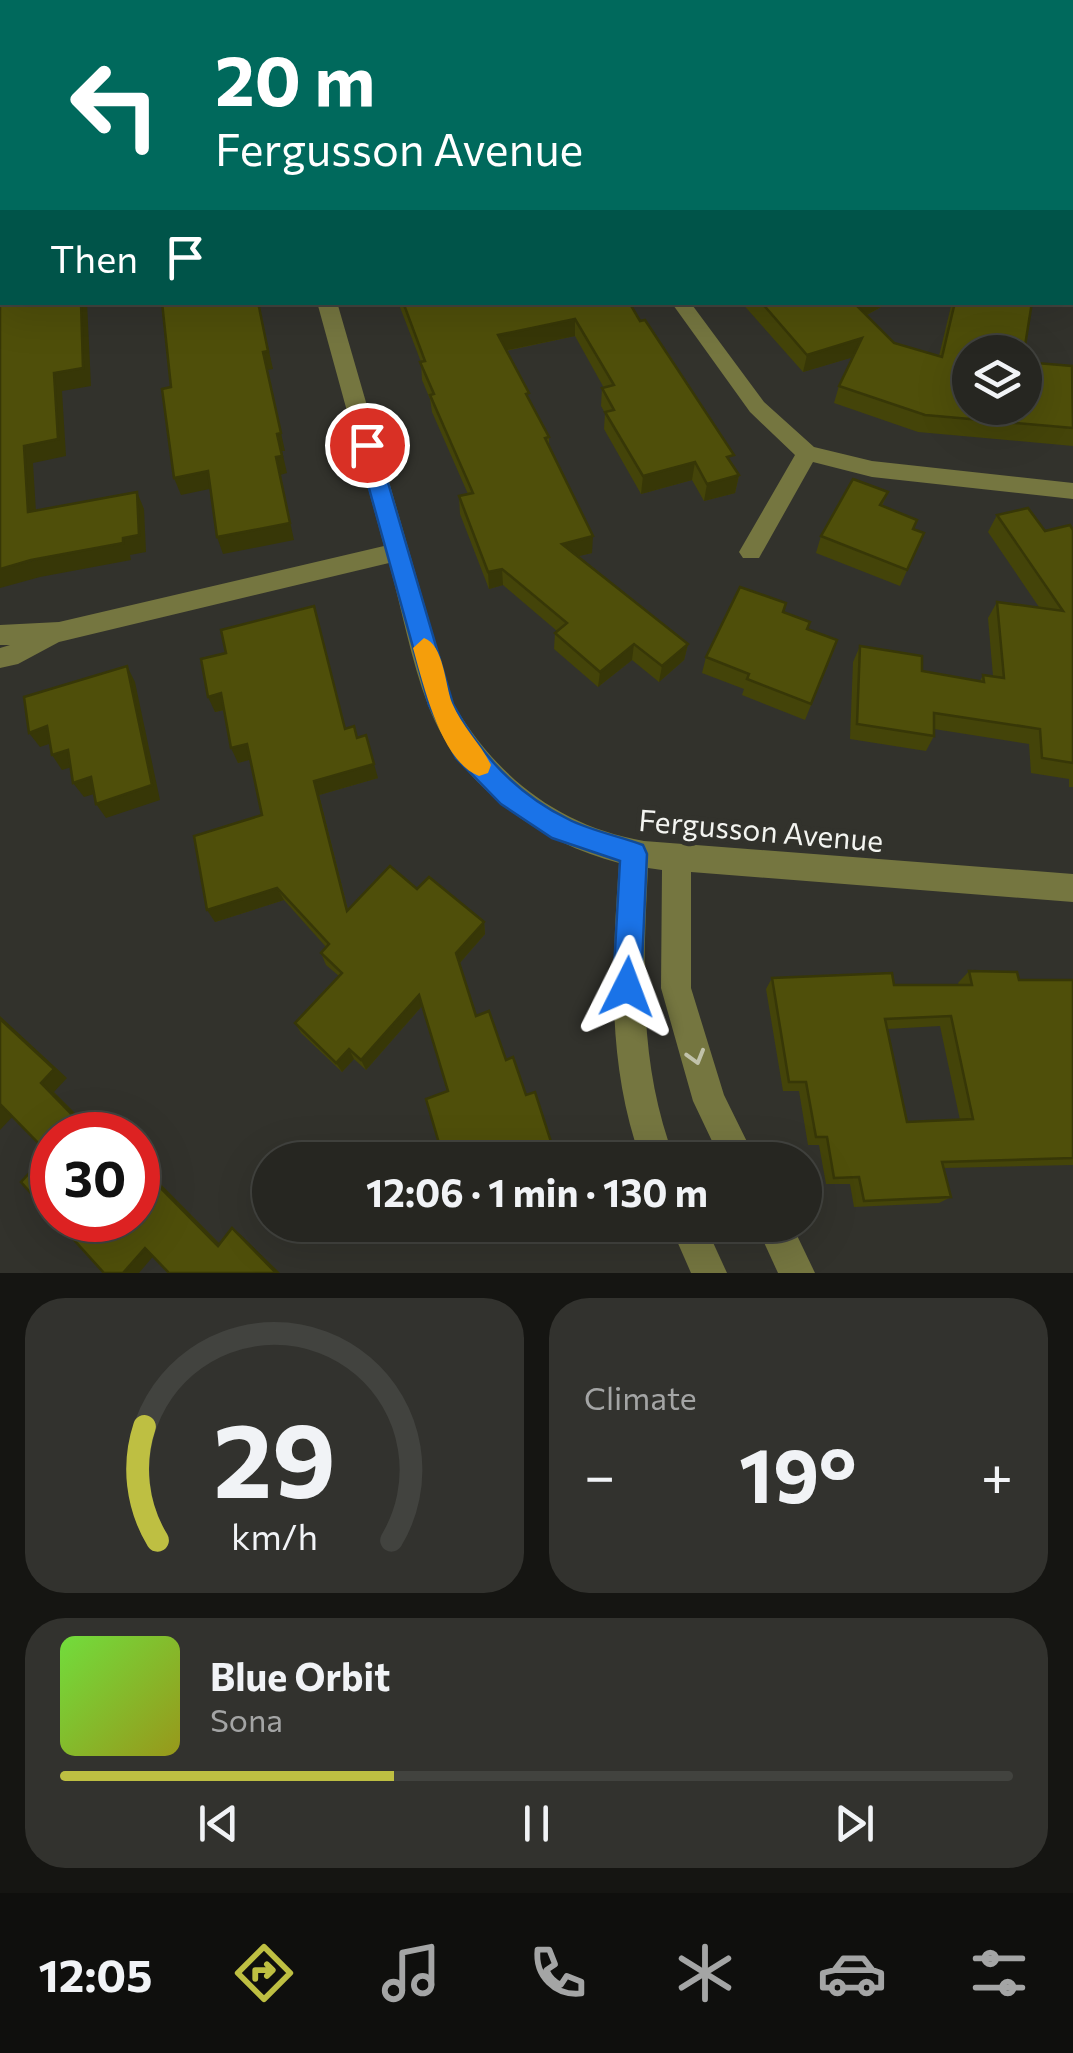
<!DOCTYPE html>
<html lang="en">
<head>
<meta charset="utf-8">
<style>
  :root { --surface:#262621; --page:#32322e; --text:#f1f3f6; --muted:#a4a5a5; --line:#42433f; --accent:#bebf42 }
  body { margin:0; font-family:Commissioner,sans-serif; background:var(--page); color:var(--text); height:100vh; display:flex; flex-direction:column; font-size:38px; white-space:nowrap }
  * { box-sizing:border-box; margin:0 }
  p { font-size:32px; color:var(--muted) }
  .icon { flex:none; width:55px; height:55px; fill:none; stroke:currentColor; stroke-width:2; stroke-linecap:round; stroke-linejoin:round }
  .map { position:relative; height:1273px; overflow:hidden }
  .details { display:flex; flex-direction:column; gap:25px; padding:25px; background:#151512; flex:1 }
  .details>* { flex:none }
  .hud { position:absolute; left:0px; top:0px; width:1075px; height:305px; box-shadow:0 10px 40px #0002,0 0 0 2px var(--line); background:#00695c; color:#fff; overflow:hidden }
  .buttons { position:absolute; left:952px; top:335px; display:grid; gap:20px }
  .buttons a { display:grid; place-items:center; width:90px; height:90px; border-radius:50%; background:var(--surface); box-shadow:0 10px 40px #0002,0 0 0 2px var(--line); font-size:50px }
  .speed { position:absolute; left:30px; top:1112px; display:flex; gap:20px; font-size:50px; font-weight:700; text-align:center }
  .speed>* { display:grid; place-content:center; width:130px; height:130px; border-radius:50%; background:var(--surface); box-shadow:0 10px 40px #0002,0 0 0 2px var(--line); line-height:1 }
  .speed .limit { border:15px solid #d22; background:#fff; color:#111 }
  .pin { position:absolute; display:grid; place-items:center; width:85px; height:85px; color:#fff; margin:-42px; border:5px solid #fff; border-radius:50%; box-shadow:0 2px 10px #0007 }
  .me { position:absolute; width:110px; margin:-55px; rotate:3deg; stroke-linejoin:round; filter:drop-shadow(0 0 8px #0008) }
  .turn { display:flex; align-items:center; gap:35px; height:210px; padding:0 50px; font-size:45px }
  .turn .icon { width:130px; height:130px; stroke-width:2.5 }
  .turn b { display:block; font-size:70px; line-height:85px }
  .then { display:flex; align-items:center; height:95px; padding:0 50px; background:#0003; gap:20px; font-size:38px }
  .big { font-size:75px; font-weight:700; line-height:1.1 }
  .details .widget { flex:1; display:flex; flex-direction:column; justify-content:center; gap:15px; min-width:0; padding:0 35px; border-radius:40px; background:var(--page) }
  .details .dial { align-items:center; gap:0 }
  .dial svg { height:260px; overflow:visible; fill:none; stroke:var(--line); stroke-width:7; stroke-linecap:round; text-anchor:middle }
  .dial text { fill:var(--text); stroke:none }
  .song { display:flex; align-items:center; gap:30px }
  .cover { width:120px; height:120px; border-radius:15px; background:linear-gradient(135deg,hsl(100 70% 55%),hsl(60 70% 35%)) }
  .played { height:10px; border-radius:5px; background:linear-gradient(90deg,var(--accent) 35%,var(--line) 35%) }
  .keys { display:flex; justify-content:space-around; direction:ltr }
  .heat { display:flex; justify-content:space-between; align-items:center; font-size:55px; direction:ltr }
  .details .tiles { flex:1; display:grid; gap:25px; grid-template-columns:1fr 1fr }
  .widget:last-child { grid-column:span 2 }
  .trip { position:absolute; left:252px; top:1142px; width:570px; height:100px; border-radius:50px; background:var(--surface); box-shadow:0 10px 40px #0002,0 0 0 2px var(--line); font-weight:700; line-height:100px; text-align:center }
  .menu { display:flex; height:160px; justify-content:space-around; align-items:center; background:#0f0f0d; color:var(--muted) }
  .menu .icon { width:70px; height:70px }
  .menu .active { color:var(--accent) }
  .menu b { font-size:45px; color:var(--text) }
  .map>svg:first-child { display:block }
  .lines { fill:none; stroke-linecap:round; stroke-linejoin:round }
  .street { fill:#757640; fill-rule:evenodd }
  .wall { fill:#444409; fill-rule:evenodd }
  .shaded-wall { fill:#373707 }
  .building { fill:#4f4f0a; stroke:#373707; stroke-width:2.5; fill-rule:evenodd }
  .oneway { stroke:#c1c2aa }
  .route { fill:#1a73e8; stroke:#114b97; stroke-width:2.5 }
  .slow { fill:#f59e0b }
  .labels { text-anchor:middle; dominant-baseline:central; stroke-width:10; stroke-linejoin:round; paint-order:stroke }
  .street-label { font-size:30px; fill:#f3f4f0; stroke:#32322c }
</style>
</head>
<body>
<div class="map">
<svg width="1073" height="1273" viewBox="0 0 1073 1273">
  <rect width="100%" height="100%" fill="#32322c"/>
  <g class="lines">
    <g class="street">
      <rect x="353" y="0" width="14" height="2"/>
      <polygon points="596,0 610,0 611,2 597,2"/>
      <polygon points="0,2 3,2 2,11 0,11"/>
      <rect x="1072" y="136" width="1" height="11"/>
      <path d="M317,302H337L453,703C496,777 559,826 644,841L1073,874V902L691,872V988L724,1095L756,1160H721L693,1101L661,988L662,870L648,868C643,969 638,1064 675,1160H641C606,1062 612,965 619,863C538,842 459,786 428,705C411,660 402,610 389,563L59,642L18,664L0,668V648L10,645H0V625L59,622L384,546Z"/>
      <polygon points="671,302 690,302 764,402 814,447 872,461 1073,483 1073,499 872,477 813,462 759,558 743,558 739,552 795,455 750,412"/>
      <polygon points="670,1225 705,1225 727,1273 691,1273"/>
      <polygon points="756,1225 792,1225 815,1273 778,1273"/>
    </g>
  </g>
  <g class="wall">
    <polygon points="634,0 1073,0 1073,94 1072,2 634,2"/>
    <polygon points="398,302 629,302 739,475 735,493 704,501 692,480 641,494 604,429 605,413 601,406 602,388 604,388 575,336 506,351 529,401 549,437 549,447 592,553 578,556 688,644 684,660 659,682 632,660 598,687 554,649 555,633 557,631 503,585 489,589 460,514 459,496 468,494 432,412 430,399 422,380 421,362"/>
    <polygon points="741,302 890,302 867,315 894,343 939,356 952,302 1032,302 970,352 1073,372 1073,446 918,432 834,403 839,386 853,357 803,372"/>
    <polygon points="888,492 882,506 913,529 924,533 900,586 816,553 821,536"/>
    <polygon points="997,515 1045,531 1073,530 1073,787 1069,787 1069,779 1031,773 1029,744 934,729 934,736 926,751 850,739 853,662 860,646 922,671 980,681 983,675 993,676 988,618 997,602 1039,607 988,532"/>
    <polygon points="784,612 808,629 837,640 805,720 742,695 744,689 702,673 706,657"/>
    <polygon points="201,659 345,729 357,738 378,778 319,795 348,910 417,889 484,922 485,934 459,964 476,1016 506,1060 526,1095 553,1155 448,1091 422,1006 366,1070 354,1059 342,1072 301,1033 295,1023 339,976 326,965 321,953 326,947 284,900 215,922 262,815 250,759 238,763 224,710 215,712"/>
    <path d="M969,971L1019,980H1073V1165L944,1168L951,1197L939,1203L854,1207L850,1184H826L819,1145H808L799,1091H783L766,989L772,978L894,985H959L958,983ZM940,1026L960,1120L907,1122L887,1029Z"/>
  </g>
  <g class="shaded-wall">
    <polygon points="2,106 2,126 0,128 0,107"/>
    <polygon points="2,221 2,240 0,234 0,222"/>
    <polygon points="81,302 87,302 91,386 62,391 66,456 33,463 37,529 28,512 24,446"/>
    <polygon points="258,302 273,369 267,370 285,451 282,451 287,473 280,475 294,540 223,554 217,537 276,457 277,434 263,352"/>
    <polygon points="863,302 890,302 852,323 857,306"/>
    <polygon points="575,319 575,336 498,352 498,335"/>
    <polygon points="862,338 857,356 803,372 807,355"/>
    <polygon points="695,462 692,480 641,494 643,476"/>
    <polygon points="208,471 214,488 181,495 174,478"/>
    <polygon points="739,475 735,493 704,501 707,484"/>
    <polygon points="137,492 144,509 146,552 130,555 131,560 40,577 0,588 0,569 123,538"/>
    <polygon points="593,536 592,553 562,560 562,544"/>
    <polygon points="502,569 503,585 489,589 488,572"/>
    <polygon points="634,644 632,660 598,687 600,672"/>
    <polygon points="688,644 684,660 659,682 662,666"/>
    <polygon points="127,666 135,682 160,800 106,818 96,804"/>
    <polygon points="221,693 228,709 215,712 208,697"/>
    <polygon points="47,726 58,741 40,747 29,733"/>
    <polygon points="247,744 253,759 238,763 231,748"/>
    <polygon points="68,750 78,765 62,770 52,755"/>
    <polygon points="374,764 378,778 319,795 351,924 347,911 314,781"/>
    <polygon points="91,777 101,792 84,797 73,783"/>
    <polygon points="277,888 284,900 215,922 207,910"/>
    <polygon points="484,922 485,934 458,965 456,953"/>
    <polygon points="419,995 422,1006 366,1070 361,1060"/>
    <polygon points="0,1016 67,1078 54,1092 97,1135 92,1135 41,1083 0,1019"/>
    <polygon points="349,1049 354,1059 342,1072 336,1063"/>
    <polygon points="1,1105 15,1114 0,1130 0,1106"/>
    <polygon points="553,1148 553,1155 542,1159 542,1152"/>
    <polygon points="138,1161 227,1251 218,1246 138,1165"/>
    <polygon points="504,1225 519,1225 503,1232 502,1226"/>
    <polygon points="232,1228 240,1234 280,1273 276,1273"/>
    <polygon points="145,1248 156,1253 139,1273 123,1273"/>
  </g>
  <g class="building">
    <polygon points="94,0 306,0 304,2 90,2"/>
    <rect x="392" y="0" width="166" height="2"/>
    <polygon points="637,0 827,0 830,2 638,2"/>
    <polygon points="864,0 1073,0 1073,80 1072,2 870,2"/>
    <polygon points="0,34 2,35 2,106 0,107"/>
    <polygon points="0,132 2,133 2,221 0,222"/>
    <polygon points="5,302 81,302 83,368 54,373 58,439 24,446 28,512 137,492 139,535 123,538 123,543 31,560 0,569 0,306 5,305"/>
    <polygon points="162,302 258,302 268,351 263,352 281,433 277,434 282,456 276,457 290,523 217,537 208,471 174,478 162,389 171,387"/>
    <polygon points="403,302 629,302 640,321 645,320 734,455 727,457 739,475 707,484 695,462 643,476 605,412 614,410 602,388 614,385 575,319 498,335 529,393 526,394 549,437 545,438 593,536 562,544 688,644 662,666 634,644 600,672 555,633 567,623 502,569 488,572 459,496 473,493 430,395 434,394 420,362 425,361"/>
    <polygon points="761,302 863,302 857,306 894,343 942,357 955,302 1032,302 1024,352 970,352 970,408 1025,408 1025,362 1072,366 1073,428 925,415 839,386 862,338 807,355"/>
    <polygon points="853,479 888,492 880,505 917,520 913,529 924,533 907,570 821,536"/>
    <polygon points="1028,508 1045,531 1070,525 1073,530 1073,763 1042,758 1040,729 934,713 934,736 857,724 860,646 922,656 922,671 984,682 983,675 1004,678 997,602 1063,611 997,515"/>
    <polygon points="740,587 786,603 783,612 810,622 807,629 837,640 811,704 747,679 749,674 706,657"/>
    <polygon points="314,606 345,729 354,726 357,738 366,735 374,764 314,781 347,911 390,866 417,889 429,877 484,922 456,953 476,1016 489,1011 506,1060 513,1057 526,1095 535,1092 553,1148 542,1152 545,1160 444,1160 426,1099 448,1091 419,995 361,1060 349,1049 336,1063 295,1023 342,973 321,953 329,944 277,888 207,910 194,836 262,815 247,744 231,748 221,693 208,697 201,659 226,653 221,630"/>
    <polygon points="127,666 152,785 96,804 91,777 73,783 68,750 52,755 47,726 29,733 24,697"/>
    <path d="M969,971L1017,972L1019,980H1073V1158L942,1162L951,1197L864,1201L859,1177L834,1178L827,1137H816L806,1082H789L772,978L892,973L894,985H972ZM951,1016L973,1119L907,1122L885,1019Z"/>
    <polygon points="0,1019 54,1069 41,1083 92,1135 52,1135 52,1217 21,1182 48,1153 1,1105 0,1106"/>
    <polygon points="138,1165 218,1246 232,1228 276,1273 169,1273 145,1248 123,1273 104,1273 56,1220 138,1220"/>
  </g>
  <defs><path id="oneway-chevron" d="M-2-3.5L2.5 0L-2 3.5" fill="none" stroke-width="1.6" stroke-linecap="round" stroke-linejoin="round" transform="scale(2.5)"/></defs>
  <use class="oneway" href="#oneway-chevron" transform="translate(696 1057) rotate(74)"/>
  <path class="route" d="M367,438L377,445L453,704C479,753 517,794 568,819C591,831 619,836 643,845L647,854L641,987L637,997L627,1001L617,997L613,987L620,861L552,838L501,804L456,758L429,705L357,445Z"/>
  <path class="slow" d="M424,638C444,645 445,685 452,703C462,727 481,744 491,765L488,773L479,776C441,762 423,683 413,648Z"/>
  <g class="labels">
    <g class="street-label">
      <text transform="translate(761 829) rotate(5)">Fergusson Avenue</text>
    </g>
  </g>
</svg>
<div class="buttons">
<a><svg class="icon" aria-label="layers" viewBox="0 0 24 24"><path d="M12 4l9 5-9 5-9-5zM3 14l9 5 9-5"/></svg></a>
</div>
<div class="speed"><div class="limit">30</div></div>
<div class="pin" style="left:367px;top:445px;background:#d93025"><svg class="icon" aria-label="arrive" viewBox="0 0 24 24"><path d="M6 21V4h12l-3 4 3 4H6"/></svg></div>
<svg class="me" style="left:627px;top:987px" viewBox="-20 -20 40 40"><path d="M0-17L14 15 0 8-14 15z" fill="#1a73e8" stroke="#fff" stroke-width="4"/></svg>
<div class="trip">12:06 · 1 min · 130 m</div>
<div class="hud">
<div class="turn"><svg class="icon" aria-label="left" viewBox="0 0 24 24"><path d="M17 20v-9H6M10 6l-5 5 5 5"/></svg><div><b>20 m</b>Fergusson Avenue</div></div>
<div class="then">Then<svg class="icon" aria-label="arrive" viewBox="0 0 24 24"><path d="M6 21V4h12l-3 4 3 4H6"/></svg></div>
</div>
</div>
<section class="details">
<div class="tiles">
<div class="widget dial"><svg viewBox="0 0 100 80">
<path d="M14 69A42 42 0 1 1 86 69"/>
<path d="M14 69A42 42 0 0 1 10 34" stroke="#bebf42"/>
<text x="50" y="56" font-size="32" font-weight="700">29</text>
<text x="50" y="72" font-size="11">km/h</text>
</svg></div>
<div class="widget"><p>Climate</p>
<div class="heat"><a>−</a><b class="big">19°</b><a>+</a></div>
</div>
<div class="widget">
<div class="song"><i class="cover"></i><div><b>Blue Orbit</b><p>Sona</p></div></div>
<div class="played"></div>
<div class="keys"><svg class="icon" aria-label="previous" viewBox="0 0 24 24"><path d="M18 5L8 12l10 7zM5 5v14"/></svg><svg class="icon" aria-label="pause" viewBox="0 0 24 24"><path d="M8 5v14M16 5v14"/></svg><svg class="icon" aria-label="next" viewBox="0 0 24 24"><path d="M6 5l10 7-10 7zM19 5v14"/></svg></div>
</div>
</div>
</section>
<nav class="menu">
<b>12:05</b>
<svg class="icon active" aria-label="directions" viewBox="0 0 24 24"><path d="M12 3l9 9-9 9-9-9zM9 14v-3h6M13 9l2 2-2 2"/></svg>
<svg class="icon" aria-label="music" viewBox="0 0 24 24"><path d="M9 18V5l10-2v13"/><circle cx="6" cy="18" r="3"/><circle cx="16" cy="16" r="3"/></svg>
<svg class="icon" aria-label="phone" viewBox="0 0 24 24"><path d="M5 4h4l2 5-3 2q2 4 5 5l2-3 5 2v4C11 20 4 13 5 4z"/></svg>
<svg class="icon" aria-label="climate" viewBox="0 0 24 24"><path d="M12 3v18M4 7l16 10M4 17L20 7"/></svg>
<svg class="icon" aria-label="car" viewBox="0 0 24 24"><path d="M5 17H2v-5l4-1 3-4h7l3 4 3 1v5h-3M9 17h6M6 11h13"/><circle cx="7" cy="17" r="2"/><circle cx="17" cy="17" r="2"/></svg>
<svg class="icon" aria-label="filters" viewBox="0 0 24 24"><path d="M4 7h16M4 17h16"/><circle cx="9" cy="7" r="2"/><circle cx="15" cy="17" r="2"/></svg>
</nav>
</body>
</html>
